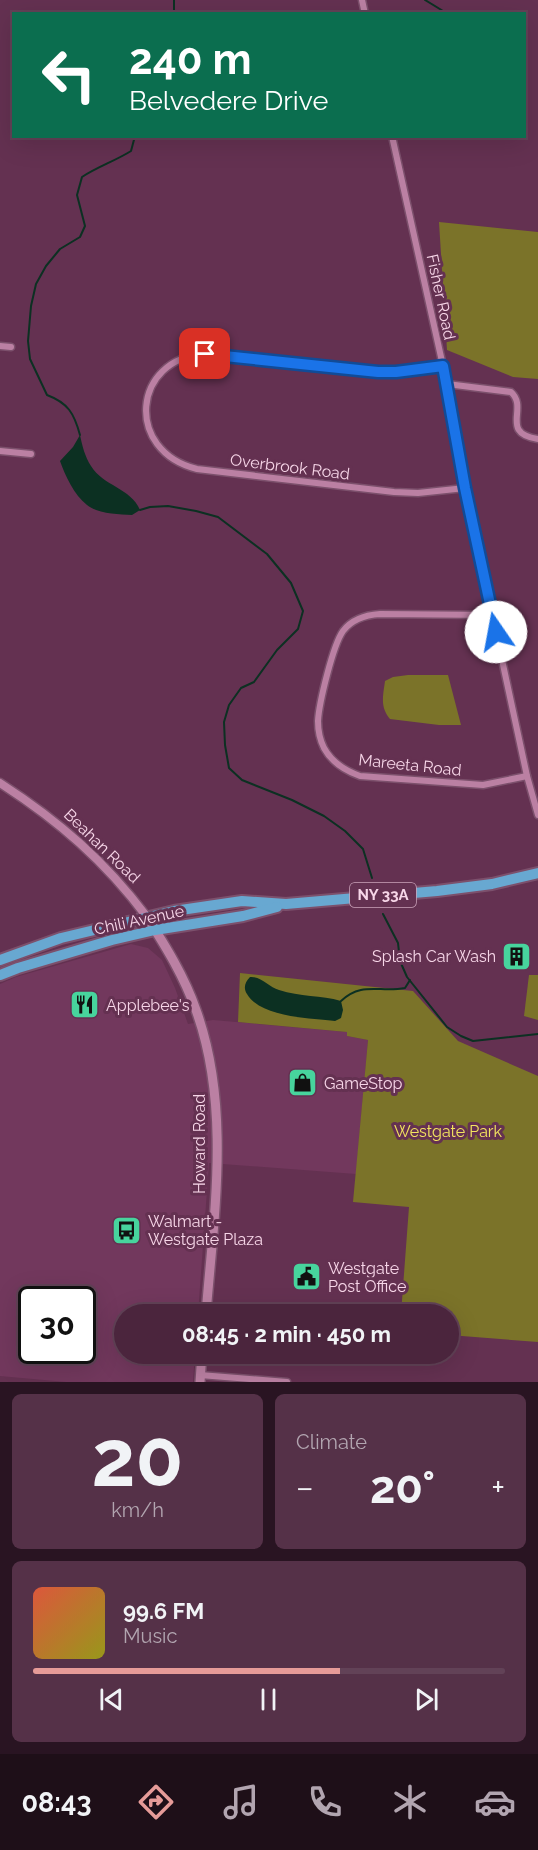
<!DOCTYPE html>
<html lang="en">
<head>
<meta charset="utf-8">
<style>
  :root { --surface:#4b253d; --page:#553148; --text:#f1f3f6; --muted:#b2a5b0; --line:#624257; --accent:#e69b98 }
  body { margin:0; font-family:Raleway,sans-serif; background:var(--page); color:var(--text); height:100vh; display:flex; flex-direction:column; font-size:22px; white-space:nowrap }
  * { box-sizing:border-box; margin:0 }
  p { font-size:20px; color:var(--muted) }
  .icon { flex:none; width:33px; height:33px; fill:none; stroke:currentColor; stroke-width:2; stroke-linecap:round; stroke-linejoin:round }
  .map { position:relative; height:1382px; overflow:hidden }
  .panel { display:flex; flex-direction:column; gap:12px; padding:12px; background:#291422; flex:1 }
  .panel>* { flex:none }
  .hud { position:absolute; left:12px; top:12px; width:514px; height:126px; border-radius:0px; box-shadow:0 6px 24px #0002,0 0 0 2px var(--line); background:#0b6e4f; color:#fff; overflow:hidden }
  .speed { position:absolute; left:18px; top:1286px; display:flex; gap:12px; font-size:30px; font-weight:700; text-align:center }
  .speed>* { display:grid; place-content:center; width:78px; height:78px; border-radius:50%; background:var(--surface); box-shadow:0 6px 24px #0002,0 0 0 2px var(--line); line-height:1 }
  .speed .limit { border:3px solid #111; border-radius:9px; background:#fff; color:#111 }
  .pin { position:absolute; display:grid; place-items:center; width:51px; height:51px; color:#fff; margin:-26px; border-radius:12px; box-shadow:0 3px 9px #0006 }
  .me { position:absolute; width:66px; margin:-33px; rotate:348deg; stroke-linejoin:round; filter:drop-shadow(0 0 4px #0008) }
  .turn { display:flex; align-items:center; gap:21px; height:126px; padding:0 18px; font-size:27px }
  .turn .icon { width:78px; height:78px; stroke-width:2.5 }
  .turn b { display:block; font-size:42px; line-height:51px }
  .big { font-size:45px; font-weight:700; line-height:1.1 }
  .panel .widget { flex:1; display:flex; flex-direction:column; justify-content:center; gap:9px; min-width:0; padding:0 21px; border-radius:9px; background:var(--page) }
  .panel .dial { align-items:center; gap:0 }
  .dial b { font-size:78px; line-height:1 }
  .song { display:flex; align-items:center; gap:18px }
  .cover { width:72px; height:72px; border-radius:9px; background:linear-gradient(135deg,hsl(10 70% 55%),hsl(60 70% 35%)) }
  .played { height:6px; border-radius:3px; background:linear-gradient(90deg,var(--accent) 65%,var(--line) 65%) }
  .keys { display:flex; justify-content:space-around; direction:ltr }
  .heat { display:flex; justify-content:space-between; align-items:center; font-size:33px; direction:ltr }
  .panel .tiles { flex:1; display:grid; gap:12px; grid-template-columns:1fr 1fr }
  .widget:last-child { grid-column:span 2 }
  .trip { position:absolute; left:114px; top:1304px; width:345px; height:60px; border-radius:30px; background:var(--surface); box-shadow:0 6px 24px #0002,0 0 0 2px var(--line); font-weight:700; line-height:60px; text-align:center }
  .dock { display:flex; height:96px; justify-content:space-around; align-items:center; background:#1e0f18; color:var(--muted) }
  .dock .icon { width:42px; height:42px }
  .dock .active { color:var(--accent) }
  .dock b { font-size:27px; color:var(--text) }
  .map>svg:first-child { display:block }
  .built { fill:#72385d; fill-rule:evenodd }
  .green { fill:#7b7329 }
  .water { fill:#0c3022 }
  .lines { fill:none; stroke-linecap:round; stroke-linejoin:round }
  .stream { stroke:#0c3022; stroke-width:2 }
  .minor-casing { stroke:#7c506c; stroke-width:9 }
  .tertiary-casing { stroke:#7c506c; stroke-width:11 }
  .secondary-casing { stroke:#7c506c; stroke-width:12 }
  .primary-casing { stroke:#7c506c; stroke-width:14 }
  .minor { stroke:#bb80a3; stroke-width:6 }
  .tertiary { stroke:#bb80a3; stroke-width:8 }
  .secondary { stroke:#bb80a3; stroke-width:9 }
  .primary { stroke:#68a8d1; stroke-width:10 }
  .route-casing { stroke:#114b97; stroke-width:15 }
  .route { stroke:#1a73e8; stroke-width:10 }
  .labels { text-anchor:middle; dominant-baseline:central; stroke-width:6; stroke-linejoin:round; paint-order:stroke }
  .shield { fill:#643151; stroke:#cba4bb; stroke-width:1.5 }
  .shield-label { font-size:15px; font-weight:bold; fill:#f7d6e8 }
  .street-label { font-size:16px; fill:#f7d6e8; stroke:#643151 }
  .poi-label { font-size:16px; fill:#f7d6e8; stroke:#643151; text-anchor:start }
  .park-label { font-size:16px; fill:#f3e55f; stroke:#643151 }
</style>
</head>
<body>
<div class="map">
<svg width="538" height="1382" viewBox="0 0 538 1382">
  <rect width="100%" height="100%" fill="#643151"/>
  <path class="built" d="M131,944L148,948L162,960L175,988L188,1024L213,1020L347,1032V1036L368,1040L356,1174L209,1163L198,1314H124V1353H195L193,1382H66L0,1376V984L16,977ZM32,1299H82V1350H32Z"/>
  <g class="green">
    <polygon points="439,222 538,232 538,379 513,377 447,350"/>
    <path d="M408,675H448L461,725H439L390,719C380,707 383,696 385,681L393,677Z"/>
    <polygon points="240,973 413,991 458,1041 538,1076 538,1342 449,1335 448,1314 401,1314 409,1207 353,1202 368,1040 347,1036 347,1032 238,1022"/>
    <polygon points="529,975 538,975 538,1020 524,1016"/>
  </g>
  <g class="water">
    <path d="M80,435C82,445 85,457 91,466C103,486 131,488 140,510L132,515C118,514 98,514 87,505C74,495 65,475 60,461L73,447Z"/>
    <path d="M250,977C261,976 269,987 279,990C300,997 321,995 341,1001L343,1010L341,1018L335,1021C311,1018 261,1018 247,994C243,988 245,982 250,977Z"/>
  </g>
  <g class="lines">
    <g class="stream">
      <polyline points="174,0 174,14"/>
      <polyline points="425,0 448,14"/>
      <path d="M80,435C74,413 68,403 47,395L30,359L28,341L31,306L36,284L46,266L60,249L80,237L85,226L77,195L82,177C97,167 115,161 131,151L135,136"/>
      <polyline points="140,510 150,507 168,506 196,511 218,517 267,554 291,583 303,611 298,629 277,650 254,682 241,688 229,705 224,722 225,745 229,768 242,780 292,800 324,816 345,831 363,849 372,878"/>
      <polyline points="383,914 398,943 400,961 407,977 447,1027 461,1036 473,1041 538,1034"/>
      <path d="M341,1001C362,981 380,993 405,988L410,980"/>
    </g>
    <defs>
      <g id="minor">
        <polyline points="362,0 365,14"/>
        <polyline points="392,136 447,384 465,488 527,776 538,815"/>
        <polyline points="0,346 11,347"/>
        <path d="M443,366L396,372H377L205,354C132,358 124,451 197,469L394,492L418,493L465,488"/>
        <path d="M447,384L511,392C529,408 499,433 538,439"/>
        <polyline points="0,451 31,454"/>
        <path d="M492,615L380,614C365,615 352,619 343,631C333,645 319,703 318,721C318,730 320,740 324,748C332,763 346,771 360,776L483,785L527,776"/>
        <polyline points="200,1375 287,1382"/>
      </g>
      <path id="tertiary" d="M0,783C59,821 105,861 147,917"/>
      <g id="secondary">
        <path d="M147,917C166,947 184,976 196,1010C231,1107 214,1213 206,1314"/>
        <polyline points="200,1382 202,1353"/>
      </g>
      <g id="primary">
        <polyline points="0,960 61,938 174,911 242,901 286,904 437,891 492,884 538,873"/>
        <polyline points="0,975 18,968 112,940 155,930 243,916 277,907"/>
      </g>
    </defs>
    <use href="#minor" class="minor-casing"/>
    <use href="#tertiary" class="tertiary-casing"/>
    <use href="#secondary" class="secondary-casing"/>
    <use href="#primary" class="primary-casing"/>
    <use href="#minor" class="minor"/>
    <use href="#tertiary" class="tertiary"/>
    <use href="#secondary" class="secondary"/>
    <use href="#primary" class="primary"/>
  </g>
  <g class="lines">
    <defs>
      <polyline id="route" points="205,354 378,372 396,372 443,366 465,488 496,632"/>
    </defs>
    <use href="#route" class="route-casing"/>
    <use href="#route" class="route"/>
  </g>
  <defs>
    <symbol id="building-square" viewBox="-11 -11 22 22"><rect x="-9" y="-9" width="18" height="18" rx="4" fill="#47d49d" stroke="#643151"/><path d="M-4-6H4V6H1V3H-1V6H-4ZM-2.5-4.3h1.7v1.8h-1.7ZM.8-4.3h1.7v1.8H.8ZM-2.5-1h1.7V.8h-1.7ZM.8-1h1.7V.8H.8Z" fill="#111"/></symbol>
    <symbol id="restaurant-square" viewBox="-11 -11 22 22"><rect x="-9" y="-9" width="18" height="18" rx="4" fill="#47d49d" stroke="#643151"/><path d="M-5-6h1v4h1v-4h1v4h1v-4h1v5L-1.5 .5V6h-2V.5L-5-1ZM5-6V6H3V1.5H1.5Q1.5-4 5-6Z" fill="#111"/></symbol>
    <symbol id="shop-square" viewBox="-11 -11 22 22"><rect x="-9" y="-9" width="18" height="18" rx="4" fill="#47d49d" stroke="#643151"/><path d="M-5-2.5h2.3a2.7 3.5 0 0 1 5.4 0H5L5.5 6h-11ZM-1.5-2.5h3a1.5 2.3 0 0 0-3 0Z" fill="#111"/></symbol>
    <symbol id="bus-square" viewBox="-11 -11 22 22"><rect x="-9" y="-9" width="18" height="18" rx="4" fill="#47d49d" stroke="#643151"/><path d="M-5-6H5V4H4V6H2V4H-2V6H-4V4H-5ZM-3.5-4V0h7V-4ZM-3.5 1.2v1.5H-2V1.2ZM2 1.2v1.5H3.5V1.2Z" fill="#111"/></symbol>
    <symbol id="civic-square" viewBox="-11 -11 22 22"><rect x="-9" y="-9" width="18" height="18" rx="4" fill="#47d49d" stroke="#643151"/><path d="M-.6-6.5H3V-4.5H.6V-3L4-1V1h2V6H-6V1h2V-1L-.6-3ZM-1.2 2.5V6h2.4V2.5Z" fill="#111"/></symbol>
  </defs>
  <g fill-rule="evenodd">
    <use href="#building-square" x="500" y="940" width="33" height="33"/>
    <use href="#restaurant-square" x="68" y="988" width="33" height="33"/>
    <use href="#shop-square" x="286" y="1066" width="33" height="33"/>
    <use href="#bus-square" x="110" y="1214" width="33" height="33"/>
    <use href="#civic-square" x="290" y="1260" width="33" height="33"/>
  </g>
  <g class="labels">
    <rect class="shield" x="350" y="883" width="66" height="24" rx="4.5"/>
    <g class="shield-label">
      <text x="383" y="895">NY 33A</text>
    </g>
    <g class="street-label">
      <text transform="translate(441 297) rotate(78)">Fisher Road</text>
      <text transform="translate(290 467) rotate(7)">Overbrook Road</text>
      <text transform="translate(410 765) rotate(6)">Mareeta Road</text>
      <text transform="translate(102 846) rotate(44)">Beahan Road</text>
      <text transform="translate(139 920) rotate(-12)">Chili Avenue</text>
      <text transform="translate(199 1144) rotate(-90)">Howard Road</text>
    </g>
    <g class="poi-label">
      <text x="496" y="956" text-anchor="end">Splash Car Wash</text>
      <text x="106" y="1005">Applebee's</text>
      <text x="324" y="1083">GameStop</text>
      <text x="148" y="1221">Walmart -<tspan x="148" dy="18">Westgate Plaza</tspan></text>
      <text x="328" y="1268">Westgate<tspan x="328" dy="18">Post Office</tspan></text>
    </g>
    <g class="park-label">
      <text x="448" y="1131">Westgate Park</text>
    </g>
  </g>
</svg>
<div class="speed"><div class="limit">30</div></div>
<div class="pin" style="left:205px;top:354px;background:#d93025"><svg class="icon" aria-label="arrive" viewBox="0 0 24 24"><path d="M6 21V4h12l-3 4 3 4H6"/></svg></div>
<svg class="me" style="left:496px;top:632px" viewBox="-20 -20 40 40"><circle r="19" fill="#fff"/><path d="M0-13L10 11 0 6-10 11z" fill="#1a73e8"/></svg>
<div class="trip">08:45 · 2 min · 450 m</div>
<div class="hud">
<div class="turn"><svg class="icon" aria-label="left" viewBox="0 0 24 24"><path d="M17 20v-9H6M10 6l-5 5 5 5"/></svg><div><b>240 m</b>Belvedere Drive</div></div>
</div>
</div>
<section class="panel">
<div class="tiles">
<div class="widget dial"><b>20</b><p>km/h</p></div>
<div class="widget"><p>Climate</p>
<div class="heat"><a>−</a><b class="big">20°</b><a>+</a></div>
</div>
<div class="widget">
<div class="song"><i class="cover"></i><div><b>99.6 FM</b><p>Music</p></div></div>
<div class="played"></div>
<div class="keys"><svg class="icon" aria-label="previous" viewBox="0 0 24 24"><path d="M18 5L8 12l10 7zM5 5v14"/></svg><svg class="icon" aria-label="pause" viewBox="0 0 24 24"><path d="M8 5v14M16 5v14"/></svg><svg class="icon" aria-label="next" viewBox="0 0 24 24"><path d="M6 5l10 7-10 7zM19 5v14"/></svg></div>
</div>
</div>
</section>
<nav class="dock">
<b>08:43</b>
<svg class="icon active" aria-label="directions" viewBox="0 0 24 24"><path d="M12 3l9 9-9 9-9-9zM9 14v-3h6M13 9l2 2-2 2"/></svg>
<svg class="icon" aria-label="music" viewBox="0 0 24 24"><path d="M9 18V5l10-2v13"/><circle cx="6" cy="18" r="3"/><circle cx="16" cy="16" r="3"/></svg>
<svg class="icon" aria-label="phone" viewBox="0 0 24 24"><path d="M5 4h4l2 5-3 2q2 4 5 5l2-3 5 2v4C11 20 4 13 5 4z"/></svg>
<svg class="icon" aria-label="climate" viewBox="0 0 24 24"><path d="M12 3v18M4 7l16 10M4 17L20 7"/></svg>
<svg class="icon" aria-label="car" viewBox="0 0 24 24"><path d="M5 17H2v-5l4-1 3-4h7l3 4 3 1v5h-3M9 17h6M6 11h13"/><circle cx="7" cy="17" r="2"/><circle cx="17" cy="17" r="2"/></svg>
</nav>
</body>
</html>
